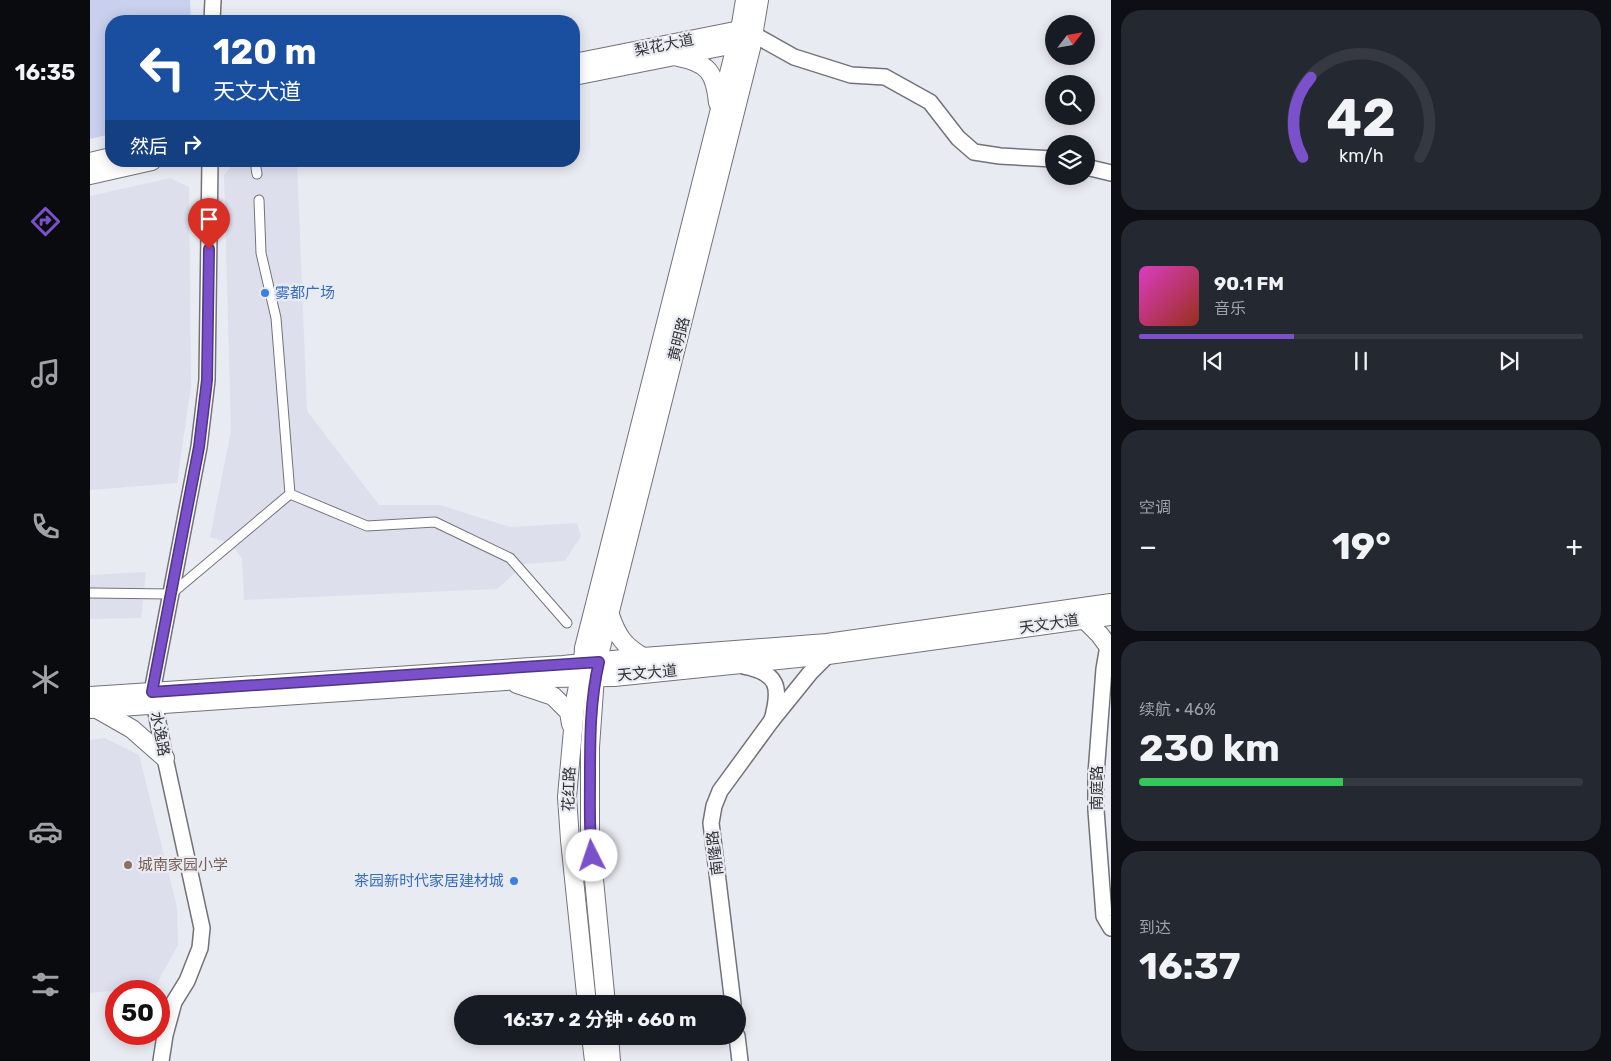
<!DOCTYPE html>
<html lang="zh">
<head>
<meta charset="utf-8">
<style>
  :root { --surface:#171b24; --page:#242831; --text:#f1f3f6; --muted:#9ea1a6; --line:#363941; --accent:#7a51ca }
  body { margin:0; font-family:Rubik,"Noto Sans SC",sans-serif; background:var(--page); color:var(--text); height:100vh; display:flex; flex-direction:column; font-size:19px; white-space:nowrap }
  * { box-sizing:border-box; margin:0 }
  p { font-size:16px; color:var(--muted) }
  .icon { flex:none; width:28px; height:28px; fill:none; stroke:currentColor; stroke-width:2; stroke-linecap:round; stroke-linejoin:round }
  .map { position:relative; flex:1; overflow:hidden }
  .panel { display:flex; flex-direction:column; gap:10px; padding:10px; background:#0d0f14; width:500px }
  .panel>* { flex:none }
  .top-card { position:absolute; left:15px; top:15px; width:475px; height:152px; border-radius:20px; box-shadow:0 2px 12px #0003; background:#1a4fa0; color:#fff; overflow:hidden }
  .needle { width:32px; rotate:59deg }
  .buttons { position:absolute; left:955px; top:15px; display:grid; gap:10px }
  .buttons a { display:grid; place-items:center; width:50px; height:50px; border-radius:50%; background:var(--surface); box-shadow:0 2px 12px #0003; font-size:25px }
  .speed { position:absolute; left:15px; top:980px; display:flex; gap:10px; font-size:25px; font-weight:700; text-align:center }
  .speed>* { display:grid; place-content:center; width:65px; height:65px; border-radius:50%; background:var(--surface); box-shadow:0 2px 12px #0003; line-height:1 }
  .speed .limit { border:8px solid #d22; background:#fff; color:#111 }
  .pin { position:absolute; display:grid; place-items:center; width:42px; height:42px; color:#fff; margin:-51px -21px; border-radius:50% 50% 50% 0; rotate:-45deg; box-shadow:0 0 5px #0007 }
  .pin .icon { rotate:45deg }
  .me { position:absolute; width:55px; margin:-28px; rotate:356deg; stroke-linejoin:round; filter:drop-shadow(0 0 4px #0008) }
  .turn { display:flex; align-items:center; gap:18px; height:105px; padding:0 25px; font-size:22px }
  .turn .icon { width:65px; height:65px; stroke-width:2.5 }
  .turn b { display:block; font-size:35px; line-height:42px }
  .then { display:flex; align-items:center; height:48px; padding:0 25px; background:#0003; gap:10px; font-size:19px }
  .big { font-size:38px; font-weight:700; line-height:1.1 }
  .panel .widget { flex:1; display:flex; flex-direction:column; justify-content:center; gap:8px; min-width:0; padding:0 18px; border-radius:20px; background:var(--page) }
  .panel .dial { align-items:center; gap:0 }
  .dial svg { height:130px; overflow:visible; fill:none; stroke:var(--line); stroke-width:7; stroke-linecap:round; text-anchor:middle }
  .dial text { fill:var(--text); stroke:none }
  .song { display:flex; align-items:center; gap:15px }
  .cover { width:60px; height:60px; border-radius:8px; background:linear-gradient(135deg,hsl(310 70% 55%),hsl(10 70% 35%)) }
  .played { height:5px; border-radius:2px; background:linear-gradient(90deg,var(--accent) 35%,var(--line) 35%) }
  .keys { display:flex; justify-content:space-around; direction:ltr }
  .heat { display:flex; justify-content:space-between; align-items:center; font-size:28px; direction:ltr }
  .charge { height:8px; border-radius:4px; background:linear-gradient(90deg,#34c759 46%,var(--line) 0) }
  .trip { position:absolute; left:364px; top:995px; width:292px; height:50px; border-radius:25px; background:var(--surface); box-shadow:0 2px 12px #0003; font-weight:700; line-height:50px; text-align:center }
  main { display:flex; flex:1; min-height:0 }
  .dock { display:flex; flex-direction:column; width:90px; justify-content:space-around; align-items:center; background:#090b0e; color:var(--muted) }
  .dock .icon { width:35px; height:35px }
  .dock .selected { color:var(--accent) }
  .dock b { font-size:22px; color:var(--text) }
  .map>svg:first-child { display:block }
  .built { fill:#dddfed }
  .green { fill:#c9d0ee }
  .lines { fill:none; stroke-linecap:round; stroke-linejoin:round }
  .pedestrian-casing { stroke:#727379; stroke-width:11 }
  .tertiary-casing { stroke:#727379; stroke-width:18 }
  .secondary-casing { stroke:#727379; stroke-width:20 }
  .pedestrian { stroke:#fff; stroke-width:9 }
  .tertiary { stroke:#fff; stroke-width:15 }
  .secondary { stroke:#fff; stroke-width:18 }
  .route-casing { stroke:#4f3583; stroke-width:12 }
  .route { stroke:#7a51ca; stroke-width:9 }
  .shop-dot { fill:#3f7fe0; stroke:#e9ebf2; stroke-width:2 }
  .education-dot { fill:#8d6e63; stroke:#e9ebf2; stroke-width:2 }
  .labels { text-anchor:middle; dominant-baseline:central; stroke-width:4.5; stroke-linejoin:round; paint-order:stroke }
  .street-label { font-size:15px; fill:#333336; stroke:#e9ebf2 }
  .shop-label { font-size:15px; fill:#366cbe; stroke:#e9ebf2; text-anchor:start }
  .education-label { font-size:15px; fill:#785e54; stroke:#e9ebf2; text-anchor:start }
</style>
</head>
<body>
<main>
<nav class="dock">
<b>16:35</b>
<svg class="icon selected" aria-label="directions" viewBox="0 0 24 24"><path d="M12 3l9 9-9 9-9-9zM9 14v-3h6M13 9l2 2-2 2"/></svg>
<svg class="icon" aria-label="music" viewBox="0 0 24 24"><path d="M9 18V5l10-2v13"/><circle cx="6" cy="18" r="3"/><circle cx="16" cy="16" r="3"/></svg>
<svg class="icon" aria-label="phone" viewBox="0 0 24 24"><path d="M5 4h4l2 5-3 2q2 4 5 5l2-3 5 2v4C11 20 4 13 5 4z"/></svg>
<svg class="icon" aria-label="climate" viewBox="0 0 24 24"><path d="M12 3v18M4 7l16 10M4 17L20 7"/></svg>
<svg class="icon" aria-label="car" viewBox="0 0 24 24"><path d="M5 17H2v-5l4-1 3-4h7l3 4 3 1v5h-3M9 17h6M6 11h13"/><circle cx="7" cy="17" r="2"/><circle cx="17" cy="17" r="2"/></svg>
<svg class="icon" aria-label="filters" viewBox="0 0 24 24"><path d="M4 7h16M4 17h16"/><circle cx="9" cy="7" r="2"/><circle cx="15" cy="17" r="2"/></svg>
</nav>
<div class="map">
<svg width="1021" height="1061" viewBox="0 0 1021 1061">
  <rect width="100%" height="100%" fill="#e9ebf2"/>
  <g class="built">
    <polygon points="146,161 207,161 217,411 289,505 350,505 420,527 487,523 491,536 475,561 435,564 407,589 154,600 152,558 140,543 120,537 141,431 134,175"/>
    <polygon points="80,178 99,187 101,386 87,483 0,490 0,196"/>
    <polygon points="56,572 51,618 0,619 0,575"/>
    <polygon points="15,738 49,755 87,907 88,945 65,987 0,993 0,740"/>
  </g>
  <polygon class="green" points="0,0 100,0 101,21 21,21 21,134 0,139"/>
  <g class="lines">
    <defs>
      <g id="pedestrian">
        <polyline points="165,161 167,174"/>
        <polyline points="169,200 171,253 186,318 200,494 277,526 345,522 420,558 477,623"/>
        <polyline points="0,593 81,594 200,494"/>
      </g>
      <g id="tertiary">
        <polyline points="122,21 123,0"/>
        <polyline points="663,34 704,57 761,75 795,77 840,102 868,138 884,152 910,156 964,159"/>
        <polyline points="996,167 1021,173"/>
        <polyline points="1018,646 1014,669 1006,774 1006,810 1014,916 1021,928"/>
        <path d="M653,666C689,673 691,687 682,720L720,673L738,655"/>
        <polyline points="643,1004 621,823 624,806 630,791 682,720"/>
        <polyline points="647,1036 650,1061"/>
        <polyline points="71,1061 75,1035 84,1002 97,981 110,948 112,928 75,758 62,692 109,447 117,380 120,161"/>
      </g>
      <g id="secondary">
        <path d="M588,57C618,63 625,72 628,103"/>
        <polyline points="484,63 650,30 658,33"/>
        <polyline points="484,76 645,44 655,47"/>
        <polyline points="0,162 21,157"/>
        <polyline points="0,175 62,161"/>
        <path d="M520,615C527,636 534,646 553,657"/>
        <polyline points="994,619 1010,635 1018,646"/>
        <polyline points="427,684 463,696 479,712 481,724"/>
        <polyline points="0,696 473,665 553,657 737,643 1021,603"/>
        <polyline points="0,709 460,678 524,677 738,655 1021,616"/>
        <polyline points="7,709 42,729 75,758"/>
        <polyline points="497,1004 480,840 477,797 486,696 493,663 494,648 650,30 655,0"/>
        <polyline points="516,1004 500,838 500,747 505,676 511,647 661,48 669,0"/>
        <polyline points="501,1036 504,1061"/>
        <polyline points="519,1036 521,1061"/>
      </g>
    </defs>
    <use href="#pedestrian" class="pedestrian-casing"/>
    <use href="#tertiary" class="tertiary-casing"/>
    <use href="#secondary" class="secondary-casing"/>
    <use href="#pedestrian" class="pedestrian"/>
    <use href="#tertiary" class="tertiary"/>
    <use href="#secondary" class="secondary"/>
  </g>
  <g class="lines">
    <defs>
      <path id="route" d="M119,249L117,380L109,447L62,692L509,662C500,700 500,740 500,778C500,804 499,831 502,856"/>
    </defs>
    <use href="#route" class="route-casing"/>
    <use href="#route" class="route"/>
  </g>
  <g class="shop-dot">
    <circle cx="175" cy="293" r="5"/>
    <circle cx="424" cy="881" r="5"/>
  </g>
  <circle class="education-dot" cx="38" cy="865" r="5"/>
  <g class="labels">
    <g class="street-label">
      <text transform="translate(574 45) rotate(-11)">梨花大道</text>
      <text transform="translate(589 339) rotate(-76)">黄明路</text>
      <text transform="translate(959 624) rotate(-8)">天文大道</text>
      <text transform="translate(557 673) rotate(-5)">天文大道</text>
      <text transform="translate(70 734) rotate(79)">水逸路</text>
      <text transform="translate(1007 788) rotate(-90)">南庭路</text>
      <text transform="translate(479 789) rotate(-88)">花红路</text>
      <text transform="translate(625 853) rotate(-97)">南隆路</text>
    </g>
    <g class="shop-label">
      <text x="185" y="293">雾都广场</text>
      <text x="414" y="881" text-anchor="end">茶园新时代家居建材城</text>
    </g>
    <g class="education-label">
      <text x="48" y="865">城南家园小学</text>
    </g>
  </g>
</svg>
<div class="buttons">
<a><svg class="needle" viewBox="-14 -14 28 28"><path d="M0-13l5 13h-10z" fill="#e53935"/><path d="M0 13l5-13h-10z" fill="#9ea1a6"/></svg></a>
<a><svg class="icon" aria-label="search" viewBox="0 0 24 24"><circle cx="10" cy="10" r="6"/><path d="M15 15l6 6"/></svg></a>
<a><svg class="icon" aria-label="layers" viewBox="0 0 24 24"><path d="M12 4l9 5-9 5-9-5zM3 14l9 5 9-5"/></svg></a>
</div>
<div class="speed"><div class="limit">50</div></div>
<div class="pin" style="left:119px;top:249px;background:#d93025"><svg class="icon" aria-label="arrive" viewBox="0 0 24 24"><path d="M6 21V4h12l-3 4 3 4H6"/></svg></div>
<svg class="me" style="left:502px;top:856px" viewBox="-20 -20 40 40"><circle r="19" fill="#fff"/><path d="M0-13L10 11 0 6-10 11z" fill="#7a51ca"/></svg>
<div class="trip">16:37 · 2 分钟 · 660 m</div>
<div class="top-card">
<div class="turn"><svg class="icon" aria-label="left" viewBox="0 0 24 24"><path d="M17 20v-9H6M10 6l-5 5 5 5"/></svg><div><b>120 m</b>天文大道</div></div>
<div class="then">然后<svg class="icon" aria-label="right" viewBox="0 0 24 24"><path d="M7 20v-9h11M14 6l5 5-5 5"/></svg></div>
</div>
</div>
<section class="panel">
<div class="widget dial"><svg viewBox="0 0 100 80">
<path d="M14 69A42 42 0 1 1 86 69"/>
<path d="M14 69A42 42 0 0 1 19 20" stroke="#7a51ca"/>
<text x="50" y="56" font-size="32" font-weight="700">42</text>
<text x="50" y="72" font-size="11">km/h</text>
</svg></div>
<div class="widget">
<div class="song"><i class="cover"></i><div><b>90.1 FM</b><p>音乐</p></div></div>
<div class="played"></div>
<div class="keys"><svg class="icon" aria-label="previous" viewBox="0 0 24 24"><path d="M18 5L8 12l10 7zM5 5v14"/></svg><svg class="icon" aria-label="pause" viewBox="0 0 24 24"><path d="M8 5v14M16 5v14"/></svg><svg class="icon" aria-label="next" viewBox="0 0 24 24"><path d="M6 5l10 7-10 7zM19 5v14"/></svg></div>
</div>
<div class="widget"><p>空调</p>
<div class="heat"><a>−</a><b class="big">19°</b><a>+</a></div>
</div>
<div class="widget"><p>续航 · 46%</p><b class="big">230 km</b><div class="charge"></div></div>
<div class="widget"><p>到达</p><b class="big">16:37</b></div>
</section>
</main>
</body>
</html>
